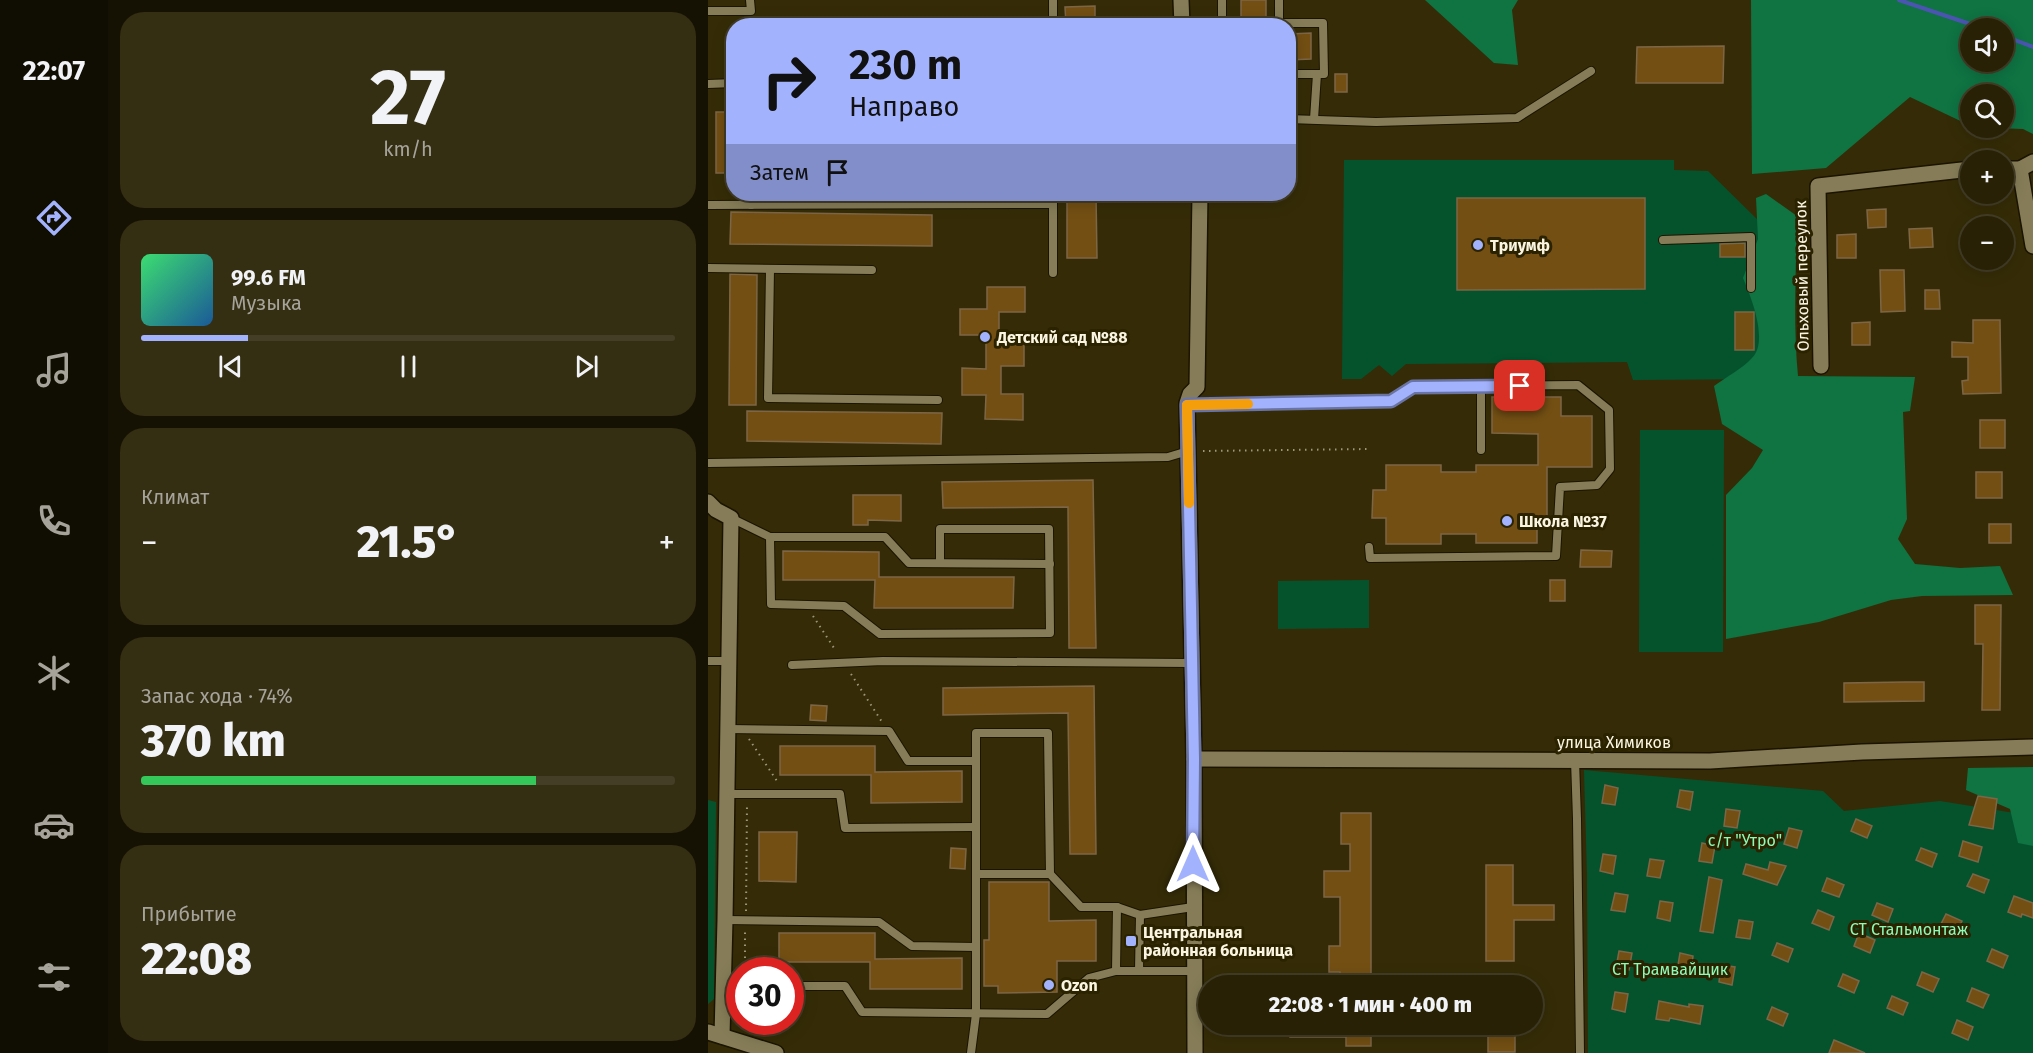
<!DOCTYPE html>
<html lang="ru">
<head>
<meta charset="utf-8">
<style>
  :root { --surface:#282105; --page:#342e13; --text:#f1f3f6; --muted:#a5a39a; --line:#443e27; --accent:#a3b2fd }
  body { margin:0; font-family:"Fira Sans",sans-serif; background:var(--page); color:var(--text); height:100vh; display:flex; flex-direction:column; font-size:22px; white-space:nowrap }
  * { box-sizing:border-box; margin:0 }
  p { font-size:20px; color:var(--muted) }
  .icon { flex:none; width:33px; height:33px; fill:none; stroke:currentColor; stroke-width:2; stroke-linecap:round; stroke-linejoin:round }
  .map { position:relative; flex:1; overflow:hidden }
  .sheet { display:flex; flex-direction:column; gap:12px; padding:12px; background:#161203; width:600px }
  .sheet>* { flex:none }
  .banner { position:absolute; left:18px; top:18px; width:570px; height:183px; border-radius:24px; box-shadow:0 3px 15px #0003,0 0 0 2px var(--line); background:#a3b2fd; color:#111; overflow:hidden }
  .tools { position:absolute; left:1252px; top:18px; display:grid; gap:12px }
  .tools a { display:grid; place-items:center; width:54px; height:54px; border-radius:50%; background:var(--surface); box-shadow:0 3px 15px #0003,0 0 0 2px var(--line); font-size:30px }
  .speed { position:absolute; left:18px; top:957px; display:flex; gap:12px; font-size:30px; font-weight:700; text-align:center }
  .speed>* { display:grid; place-content:center; width:78px; height:78px; border-radius:50%; background:var(--surface); box-shadow:0 3px 15px #0003,0 0 0 2px var(--line); line-height:1 }
  .speed .limit { border:9px solid #d22; background:#fff; color:#111 }
  .pin { position:absolute; display:grid; place-items:center; width:51px; height:51px; color:#fff; margin:-26px; border-radius:12px; box-shadow:0 3px 9px #0006 }
  .me { position:absolute; width:66px; margin:-33px; rotate:0deg; stroke-linejoin:round; filter:drop-shadow(0 0 4px #0008) }
  .turn { display:flex; align-items:center; gap:21px; height:126px; padding:0 24px; font-size:27px }
  .turn .icon { width:78px; height:78px; stroke-width:2.5 }
  .turn b { display:block; font-size:42px; line-height:51px }
  .then { display:flex; align-items:center; height:57px; padding:0 24px; background:#0003; gap:12px; font-size:22px }
  .big { font-size:45px; font-weight:800; line-height:1.1 }
  .sheet .card { flex:1; display:flex; flex-direction:column; justify-content:center; gap:9px; min-width:0; padding:0 21px; border-radius:24px; background:var(--page) }
  .sheet .dial { align-items:center; gap:0 }
  .dial b { font-size:78px; line-height:1 }
  .song { display:flex; align-items:center; gap:18px }
  .cover { width:72px; height:72px; border-radius:9px; background:linear-gradient(135deg,hsl(140 70% 55%),hsl(210 70% 35%)) }
  .played { height:6px; border-radius:3px; background:linear-gradient(90deg,var(--accent) 20%,var(--line) 20%) }
  .keys { display:flex; justify-content:space-around; direction:ltr }
  .heat { display:flex; justify-content:space-between; align-items:center; font-size:33px; direction:ltr }
  .charge { height:9px; border-radius:4px; background:linear-gradient(90deg,#34c759 74%,var(--line) 0) }
  .trip { position:absolute; left:490px; top:975px; width:345px; height:60px; border-radius:30px; background:var(--surface); box-shadow:0 3px 15px #0003,0 0 0 2px var(--line); font-weight:800; line-height:60px; text-align:center }
  main { display:flex; flex:1; min-height:0 }
  .tabs { display:flex; flex-direction:column; width:108px; justify-content:space-around; align-items:center; background:#100d02; color:var(--muted) }
  .tabs .icon { width:42px; height:42px }
  .tabs .on { color:var(--accent) }
  .tabs b { font-size:27px; color:var(--text) }
  .map>svg:first-child { display:block }
  .green { fill:#05532d }
  .forest { fill:#0f7342; fill-rule:evenodd }
  .lines { fill:none; stroke-linecap:round; stroke-linejoin:round }
  .stream { stroke:#4b55b1; stroke-width:4 }
  .building { fill:#734f13; stroke:#7d6647; stroke-width:1.5 }
  .lane-casing { stroke:#1b1400; stroke-width:10 }
  .street-casing { stroke:#1b1400; stroke-width:18 }
  .path { stroke:#9e977b; stroke-width:2; stroke-dasharray:1.5 4.5; stroke-linecap:butt }
  .lane { stroke:#867d58; stroke-width:8 }
  .street { stroke:#867d58; stroke-width:15 }
  .route-casing { stroke:#6a74a4; stroke-width:15 }
  .route { stroke:#a3b2fd; stroke-width:10 }
  .slow { stroke:#f59e0b; stroke-width:10 }
  .poi-dot { fill:#a3b2fd; stroke:#2b2200; stroke-width:2 }
  .labels { text-anchor:middle; dominant-baseline:central; stroke-width:6; stroke-linejoin:round; paint-order:stroke }
  .poi-label { font-size:16px; font-weight:bold; fill:#faf5e1; stroke:#2b2200; text-anchor:start }
  .street-label { font-size:16px; fill:#faf5e1; stroke:#2b2200 }
  .park-label { font-size:16px; fill:#8dfab6; stroke:#2b2200 }
</style>
</head>
<body>
<main>
<nav class="tabs">
<b>22:07</b>
<svg class="icon on" aria-label="directions" viewBox="0 0 24 24"><path d="M12 3l9 9-9 9-9-9zM9 14v-3h6M13 9l2 2-2 2"/></svg>
<svg class="icon" aria-label="music" viewBox="0 0 24 24"><path d="M9 18V5l10-2v13"/><circle cx="6" cy="18" r="3"/><circle cx="16" cy="16" r="3"/></svg>
<svg class="icon" aria-label="phone" viewBox="0 0 24 24"><path d="M5 4h4l2 5-3 2q2 4 5 5l2-3 5 2v4C11 20 4 13 5 4z"/></svg>
<svg class="icon" aria-label="climate" viewBox="0 0 24 24"><path d="M12 3v18M4 7l16 10M4 17L20 7"/></svg>
<svg class="icon" aria-label="car" viewBox="0 0 24 24"><path d="M5 17H2v-5l4-1 3-4h7l3 4 3 1v5h-3M9 17h6M6 11h13"/><circle cx="7" cy="17" r="2"/><circle cx="17" cy="17" r="2"/></svg>
<svg class="icon" aria-label="filters" viewBox="0 0 24 24"><path d="M4 7h16M4 17h16"/><circle cx="9" cy="7" r="2"/><circle cx="15" cy="17" r="2"/></svg>
</nav>
<section class="sheet">
<div class="card dial"><b>27</b><p>km/h</p></div>
<div class="card">
<div class="song"><i class="cover"></i><div><b>99.6 FM</b><p>Музыка</p></div></div>
<div class="played"></div>
<div class="keys"><svg class="icon" aria-label="previous" viewBox="0 0 24 24"><path d="M18 5L8 12l10 7zM5 5v14"/></svg><svg class="icon" aria-label="pause" viewBox="0 0 24 24"><path d="M8 5v14M16 5v14"/></svg><svg class="icon" aria-label="next" viewBox="0 0 24 24"><path d="M6 5l10 7-10 7zM19 5v14"/></svg></div>
</div>
<div class="card"><p>Климат</p>
<div class="heat"><a>−</a><b class="big">21.5°</b><a>+</a></div>
</div>
<div class="card"><p>Запас хода · 74%</p><b class="big">370 km</b><div class="charge"></div></div>
<div class="card"><p>Прибытие</p><b class="big">22:08</b></div>
</section>
<div class="map">
<svg width="1325" height="1053" viewBox="0 0 1325 1053">
  <rect width="100%" height="100%" fill="#352c07"/>
  <g class="green">
    <polygon points="636,160 966,160 966,170 1000,171 1057,227 1056,379 925,380 919,362 698,364 684,376 671,365 653,379 634,379"/>
    <polygon points="932,430 1016,430 1015,652 931,652"/>
    <polygon points="661,580 661,628 570,629 570,581"/>
    <polygon points="876,770 1115,791 1136,811 1232,801 1325,816 1325,1053 880,1053 879,874"/>
    <polygon points="0,800 8,802 6,999 0,1004"/>
  </g>
  <g class="forest">
    <polygon points="717,0 810,0 804,10 810,65 786,63"/>
    <path d="M1043,0H1325V134L1315,129L1287,128H1296V94H1263V126L1202,97L1118,168L1044,174ZM1263,28H1296V62H1263Z"/>
    <path d="M1058,194L1089,216C1088,269 1085,323 1090,376L1207,377L1202,411L1195,412L1199,519L1190,539L1207,564L1252,568L1292,566L1305,595L1214,596L1183,600L1111,622L1018,639V495L1044,468L1055,450L1014,424L1006,386C1018,377 1034,369 1044,358C1061,341 1043,297 1035,278L1050,239L1048,198Z"/>
    <polygon points="1325,767 1325,846 1310,843 1302,809 1258,790 1260,768"/>
  </g>
  <g class="lines">
    <g class="stream">
      <polyline points="1191,0 1274,28"/>
      <polyline points="1296,36 1325,47"/>
    </g>
  </g>
  <g class="building">
    <rect x="533" y="0" width="25" height="26"/>
    <polygon points="387,6 387,26 358,26 357,7"/>
    <polygon points="603,33 603,59 580,60 580,34"/>
    <polygon points="1016,46 1015,83 928,83 929,47"/>
    <rect x="627" y="74" width="12" height="18"/>
    <rect x="8" y="112" width="18" height="61"/>
    <polygon points="359,194 388,194 389,258 359,258"/>
    <polygon points="749,198 937,198 937,289 749,290"/>
    <polygon points="1178,209 1178,227 1160,228 1159,210"/>
    <polygon points="23,212 224,215 224,246 22,244"/>
    <polygon points="1224,228 1225,247 1202,248 1201,229"/>
    <polygon points="1148,234 1148,258 1129,258 1129,235"/>
    <polygon points="1037,243 1037,257 1012,257 1012,244"/>
    <polygon points="1172,270 1196,270 1197,311 1173,312"/>
    <polygon points="22,274 49,275 48,405 21,405"/>
    <polygon points="279,287 317,287 317,312 291,312 291,339 316,339 316,366 293,366 293,394 315,394 315,420 277,419 278,395 254,395 254,368 278,369 278,335 252,335 252,309 279,309"/>
    <polygon points="1217,290 1231,290 1232,309 1217,309"/>
    <rect x="1027" y="312" width="19" height="38"/>
    <polygon points="1265,320 1292,320 1293,393 1255,394 1254,381 1260,380 1260,357 1244,357 1244,342 1265,343"/>
    <polygon points="1162,322 1162,345 1144,345 1144,323"/>
    <polygon points="784,397 853,397 853,416 884,416 884,467 839,467 839,517 829,517 829,543 768,543 768,534 733,534 733,544 678,544 678,518 664,518 665,490 678,490 678,465 733,465 733,472 768,472 768,465 830,465 830,434 784,433"/>
    <polygon points="39,411 234,413 233,444 39,441"/>
    <rect x="1272" y="420" width="25" height="28"/>
    <rect x="1268" y="472" width="26" height="26"/>
    <polygon points="385,480 388,648 361,648 360,507 235,508 234,482"/>
    <polygon points="145,495 193,495 193,521 160,520 160,525 145,525"/>
    <rect x="1281" y="524" width="22" height="19"/>
    <polygon points="873,550 904,551 903,567 872,567"/>
    <polygon points="75,551 171,552 171,577 306,577 305,608 166,608 167,580 75,580"/>
    <rect x="842" y="580" width="15" height="21"/>
    <polygon points="1267,605 1293,605 1292,710 1274,710 1275,644 1267,644"/>
    <polygon points="1198,682 1216,682 1216,701 1136,702 1136,683"/>
    <polygon points="386,686 388,854 362,854 360,713 235,715 235,688"/>
    <polygon points="103,705 119,706 118,721 102,720"/>
    <polygon points="72,746 167,746 167,772 254,771 254,802 163,803 163,775 72,775"/>
    <polygon points="897,785 910,788 907,805 894,803"/>
    <polygon points="972,790 985,792 982,810 969,807"/>
    <polygon points="1270,796 1289,799 1285,829 1261,825"/>
    <polygon points="1018,809 1032,811 1029,828 1016,826"/>
    <polygon points="633,813 663,813 663,986 632,986 632,972 621,972 621,946 632,946 632,897 616,897 616,871 642,871 642,844 633,844"/>
    <polygon points="1148,819 1164,826 1159,838 1143,831"/>
    <polygon points="1081,828 1094,831 1089,848 1076,844"/>
    <polygon points="51,832 89,832 88,882 51,881"/>
    <polygon points="1255,841 1274,847 1270,862 1251,856"/>
    <polygon points="994,843 1007,846 1004,863 991,861"/>
    <polygon points="243,848 258,849 257,869 242,868"/>
    <polygon points="1213,848 1229,854 1224,867 1208,860"/>
    <polygon points="895,854 908,856 905,874 892,871"/>
    <polygon points="942,859 956,861 952,878 939,876"/>
    <polygon points="1062,862 1078,866 1069,885 1035,874 1038,864 1060,870"/>
    <polygon points="778,865 805,865 805,905 846,905 846,920 806,920 806,961 778,961"/>
    <polygon points="1265,874 1281,880 1276,893 1259,886"/>
    <polygon points="1001,877 1014,880 1005,933 992,931"/>
    <polygon points="1119,878 1136,885 1131,897 1114,891"/>
    <polygon points="281,882 341,882 341,921 388,920 388,961 349,961 349,992 290,993 290,986 276,986 276,940 281,940"/>
    <polygon points="907,893 920,895 917,912 903,910"/>
    <polygon points="1306,896 1325,903 1325,918 1314,914 1313,917 1300,912"/>
    <polygon points="952,901 965,903 962,921 949,918"/>
    <polygon points="1169,903 1185,909 1180,922 1164,915"/>
    <polygon points="1110,910 1126,917 1121,930 1104,923"/>
    <polygon points="1238,914 1254,921 1248,933 1232,926"/>
    <polygon points="1031,920 1045,922 1042,939 1028,937"/>
    <polygon points="71,933 167,933 167,959 254,958 254,989 162,989 162,962 71,962"/>
    <polygon points="1151,933 1167,940 1162,953 1146,946"/>
    <polygon points="1069,943 1085,949 1080,962 1064,955"/>
    <polygon points="1284,949 1300,956 1295,968 1279,961"/>
    <polygon points="911,951 924,953 921,970 908,968"/>
    <polygon points="972,953 985,956 983,973 969,971"/>
    <polygon points="1013,965 1027,967 1024,985 1011,982"/>
    <polygon points="1214,972 1231,979 1225,992 1209,985"/>
    <polygon points="1135,974 1151,981 1146,993 1130,986"/>
    <polygon points="1264,988 1281,995 1275,1008 1259,1001"/>
    <polygon points="907,992 920,994 917,1012 904,1009"/>
    <polygon points="1184,996 1200,1003 1195,1015 1179,1008"/>
    <polygon points="951,1001 981,1007 981,1004 995,1006 992,1024 962,1018 961,1021 948,1019"/>
    <polygon points="1064,1007 1080,1014 1075,1026 1059,1019"/>
    <polygon points="1249,1020 1265,1027 1260,1040 1244,1033"/>
    <polygon points="582,1024 663,1024 663,1046 638,1046 638,1037 582,1037"/>
    <rect x="780" y="1024" width="27" height="28"/>
    <polygon points="1126,1040 1157,1053 1121,1053"/>
  </g>
  <g class="lines">
    <defs>
      <g id="lane">
        <polyline points="345,0 345,26"/>
        <polyline points="514,0 514,26"/>
        <polyline points="571,0 571,23 615,23 616,74 580,74"/>
        <polyline points="0,11 43,11 42,0"/>
        <polyline points="0,84 26,83"/>
        <polyline points="580,119 668,122 809,118 883,71"/>
        <polyline points="606,119 609,74"/>
        <polyline points="43,194 43,205"/>
        <polyline points="345,194 345,273"/>
        <polyline points="0,205 345,204"/>
        <polyline points="955,240 1043,237 1043,288"/>
        <polyline points="0,268 164,270"/>
        <polyline points="62,269 60,398 230,400"/>
        <polyline points="479,405 683,401 705,387 773,386"/>
        <polyline points="0,463 460,457 480,451"/>
        <polyline points="23,518 62,537 177,537 201,563 342,564"/>
        <polyline points="62,537 63,604 136,606 172,634 342,633 341,529 232,529 232,563"/>
        <polyline points="661,547 662,558 848,556 852,487 889,485 902,469 901,410 870,385 773,386 773,450"/>
        <polyline points="0,661 21,661"/>
        <polyline points="84,665 175,661 483,663"/>
        <polyline points="20,729 181,731 200,761 268,761"/>
        <polyline points="867,760 869,819 872,1053"/>
        <polyline points="19,794 132,794 137,828 268,827"/>
        <polyline points="268,874 342,874"/>
        <polyline points="17,920 171,922 204,946 268,947"/>
        <polyline points="408,971 409,907"/>
        <polyline points="431,971 432,915"/>
        <polyline points="82,986 137,986 154,1012 339,1014 381,978 408,971 485,971"/>
        <polyline points="263,1053 268,1014 268,733 340,733 342,874 373,907 409,907 432,915 485,907"/>
      </g>
      <g id="street">
        <polyline points="473,0 474,26"/>
        <polyline points="1296,169 1312,169 1325,162"/>
        <polyline points="1312,169 1325,246"/>
        <polyline points="1113,366 1110,186 1263,169"/>
        <polyline points="0,502 8,510 23,518 17,920 14,1036"/>
        <polyline points="486,759 1002,761 1154,752 1325,747"/>
        <polyline points="0,1032 68,1053"/>
        <polyline points="487,1053 486,759 479,403 482,394 489,387 492,194"/>
      </g>
    </defs>
    <use href="#lane" class="lane-casing"/>
    <use href="#street" class="street-casing"/>
    <g class="path">
      <polyline points="495,451 662,449"/>
      <polyline points="105,616 128,651"/>
      <polyline points="143,674 174,722"/>
      <polyline points="41,739 71,784"/>
      <polyline points="38,911 39,805"/>
      <polyline points="37,970 37,931"/>
      <polyline points="35,1028 36,1022"/>
    </g>
    <use href="#lane" class="lane"/>
    <use href="#street" class="street"/>
  </g>
  <g class="lines">
    <defs>
      <polyline id="route" points="485,864 486,759 479,405 683,401 705,387 812,386"/>
    </defs>
    <use href="#route" class="route-casing"/>
    <use href="#route" class="route"/>
    <polyline class="slow" points="481,503 479,405 540,404"/>
  </g>
  <g class="poi-dot">
    <circle cx="770" cy="245" r="6"/>
    <circle cx="277" cy="337" r="6"/>
    <circle cx="799" cy="521" r="6"/>
    <rect x="417" y="935" width="12" height="12" rx="3"/>
    <circle cx="341" cy="985" r="6"/>
  </g>
  <g class="labels">
    <g class="poi-label">
      <text x="782" y="245">Триумф</text>
      <text x="289" y="337">Детский сад №88</text>
      <text x="811" y="521">Школа №37</text>
      <text x="435" y="932">Центральная<tspan x="435" dy="18">районная больница</tspan></text>
      <text x="353" y="985">Ozon</text>
    </g>
    <g class="street-label">
      <text transform="translate(1094 276) rotate(-91)">Ольховый переулок</text>
      <text x="906" y="742">улица Химиков</text>
    </g>
    <g class="park-label">
      <text x="1037" y="840">с/т "Утро"</text>
      <text x="1201" y="929">СТ Стальмонтаж</text>
      <text x="962" y="969">СТ Трамвайщик</text>
    </g>
  </g>
</svg>
<div class="tools">
<a><svg class="icon" aria-label="sound" viewBox="0 0 24 24"><path d="M4 9h4l5-4v14l-5-4H4zM17 9q2 3 0 6"/></svg></a>
<a><svg class="icon" aria-label="search" viewBox="0 0 24 24"><circle cx="10" cy="10" r="6"/><path d="M15 15l6 6"/></svg></a>
<a>+</a>
<a>−</a>
</div>
<div class="speed"><div class="limit">30</div></div>
<div class="pin" style="left:812px;top:386px;background:#d93025"><svg class="icon" aria-label="arrive" viewBox="0 0 24 24"><path d="M6 21V4h12l-3 4 3 4H6"/></svg></div>
<svg class="me" style="left:485px;top:864px" viewBox="-20 -20 40 40"><path d="M0-17L14 15 0 8-14 15z" fill="#a3b2fd" stroke="#fff" stroke-width="4"/></svg>
<div class="trip">22:08 · 1 мин · 400 m</div>
<div class="banner">
<div class="turn"><svg class="icon" aria-label="right" viewBox="0 0 24 24"><path d="M7 20v-9h11M14 6l5 5-5 5"/></svg><div><b>230 m</b>Направо</div></div>
<div class="then">Затем<svg class="icon" aria-label="arrive" viewBox="0 0 24 24"><path d="M6 21V4h12l-3 4 3 4H6"/></svg></div>
</div>
</div>
</main>
</body>
</html>
